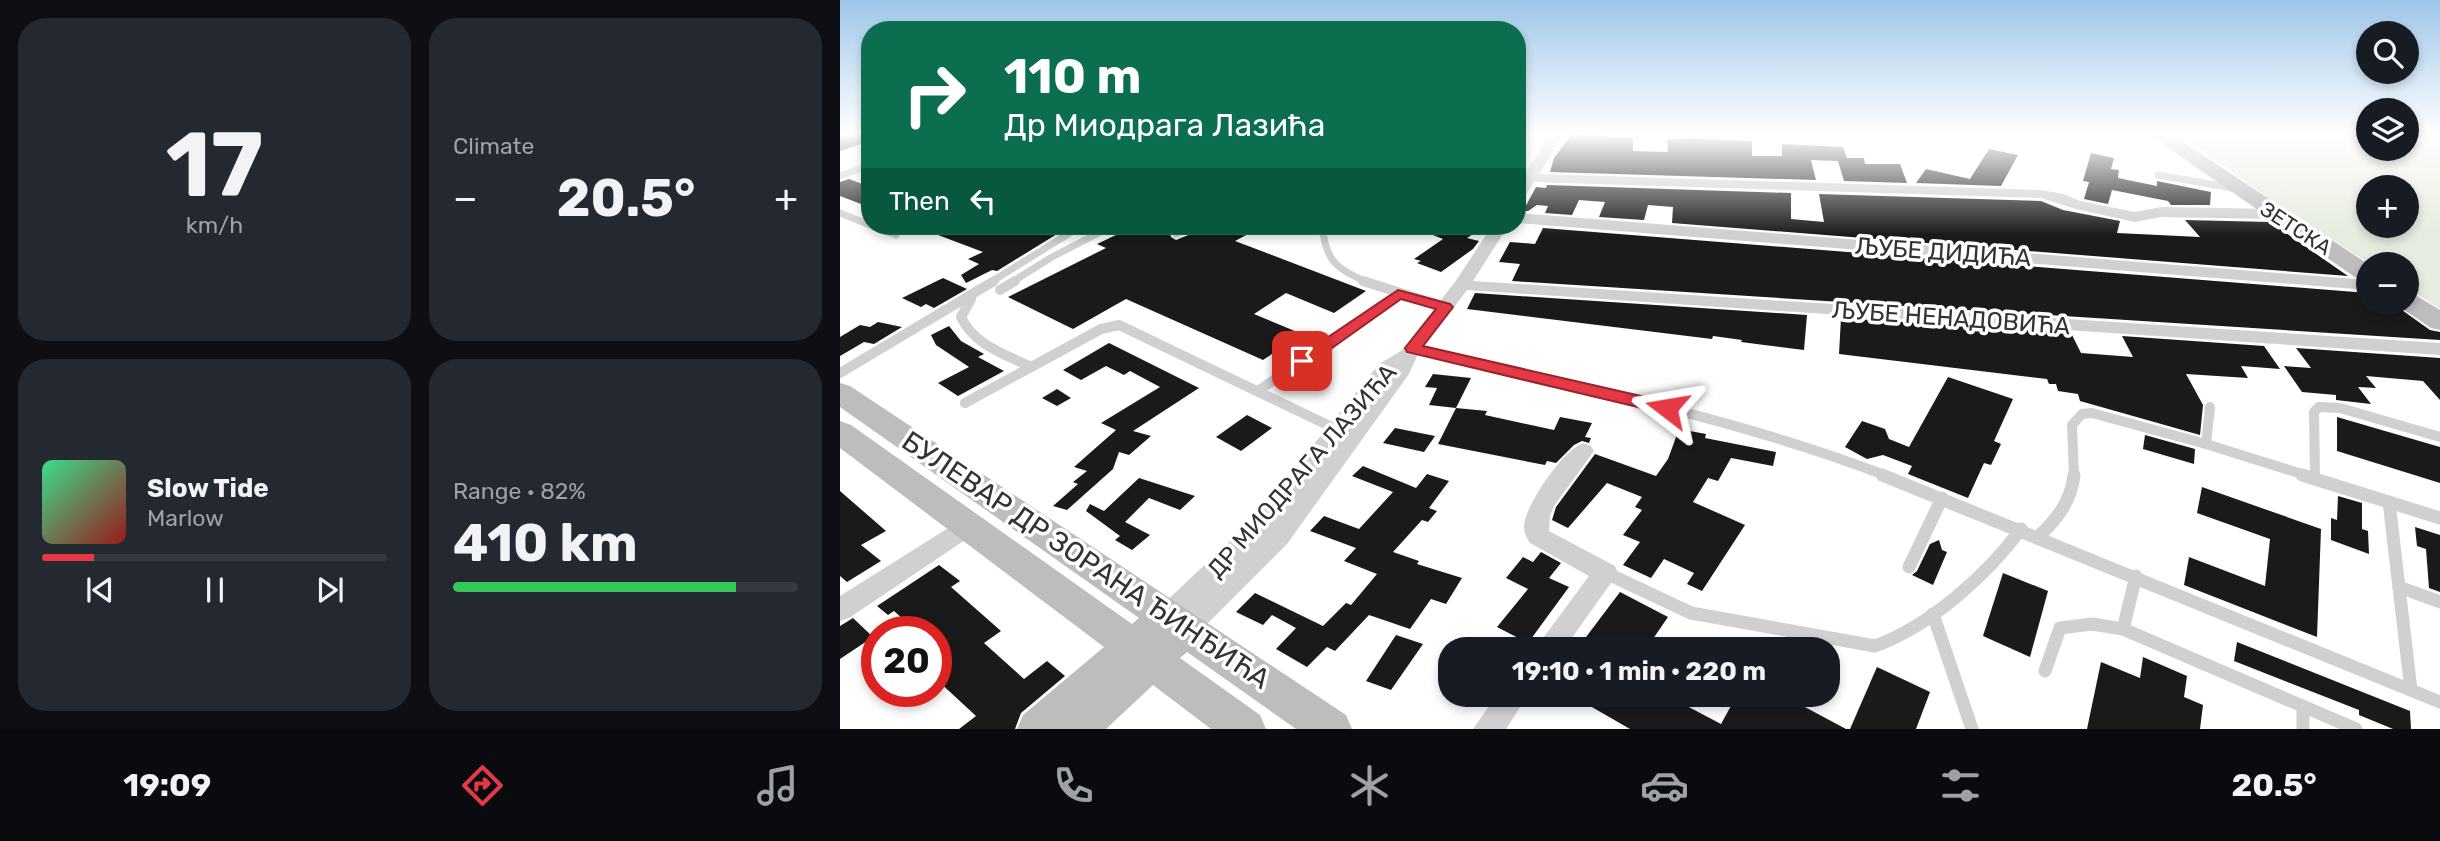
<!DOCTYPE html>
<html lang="en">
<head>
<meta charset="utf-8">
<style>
  :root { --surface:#171b24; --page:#242831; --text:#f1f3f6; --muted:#9ea1a6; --line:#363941; --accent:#e63946 }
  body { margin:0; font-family:Rubik,sans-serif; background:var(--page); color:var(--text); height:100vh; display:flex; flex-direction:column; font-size:26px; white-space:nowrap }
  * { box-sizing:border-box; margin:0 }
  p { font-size:23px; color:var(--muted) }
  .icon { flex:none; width:38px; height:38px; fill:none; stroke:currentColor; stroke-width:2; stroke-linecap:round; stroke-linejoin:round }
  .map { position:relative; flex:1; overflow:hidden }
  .sheet { display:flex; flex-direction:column; gap:18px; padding:18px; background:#0d0f14; width:840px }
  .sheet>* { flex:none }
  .banner { position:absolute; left:21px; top:21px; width:665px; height:214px; border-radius:28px; box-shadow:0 4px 10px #0003; background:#0b6e4f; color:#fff; overflow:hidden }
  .fabs { position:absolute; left:1516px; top:21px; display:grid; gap:14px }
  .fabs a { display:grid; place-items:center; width:63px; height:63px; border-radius:50%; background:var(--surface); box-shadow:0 4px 10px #0003; font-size:35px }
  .speed { position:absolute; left:21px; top:616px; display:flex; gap:14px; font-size:35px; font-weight:700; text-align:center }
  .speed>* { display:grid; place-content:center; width:91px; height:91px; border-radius:50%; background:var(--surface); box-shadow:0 4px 10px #0003; line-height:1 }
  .speed .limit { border:10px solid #d22; background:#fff; color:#111 }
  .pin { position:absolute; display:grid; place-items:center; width:60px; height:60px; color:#fff; margin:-30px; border-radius:14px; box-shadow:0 4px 10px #0006 }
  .me { position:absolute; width:77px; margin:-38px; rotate:284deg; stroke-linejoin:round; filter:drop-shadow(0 0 5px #0008) }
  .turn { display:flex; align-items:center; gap:24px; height:147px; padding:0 28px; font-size:32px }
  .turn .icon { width:91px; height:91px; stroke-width:2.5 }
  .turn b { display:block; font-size:49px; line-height:60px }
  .then { display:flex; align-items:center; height:66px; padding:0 28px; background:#0003; gap:14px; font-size:26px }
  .big { font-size:52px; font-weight:700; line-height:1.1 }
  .sheet .card { flex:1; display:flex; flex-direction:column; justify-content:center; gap:10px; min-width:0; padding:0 24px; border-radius:28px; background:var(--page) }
  .sheet .dial { align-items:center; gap:0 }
  .dial b { font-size:91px; line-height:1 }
  .song { display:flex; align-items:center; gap:21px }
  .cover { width:84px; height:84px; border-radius:10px; background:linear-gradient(135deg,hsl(150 70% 55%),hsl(0 70% 35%)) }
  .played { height:7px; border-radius:4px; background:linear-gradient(90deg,var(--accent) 15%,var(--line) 15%) }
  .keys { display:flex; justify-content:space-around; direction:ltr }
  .heat { display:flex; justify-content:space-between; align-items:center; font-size:38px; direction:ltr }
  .charge { height:10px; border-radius:5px; background:linear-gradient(90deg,#34c759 82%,var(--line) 0) }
  .sheet .tiles { flex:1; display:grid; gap:18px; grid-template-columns:repeat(2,1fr) }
  .trip { position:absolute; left:598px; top:637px; width:402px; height:70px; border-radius:28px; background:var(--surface); box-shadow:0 4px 10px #0003; font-weight:700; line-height:70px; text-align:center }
  .tabs { display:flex; height:112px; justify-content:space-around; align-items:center; background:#090b0e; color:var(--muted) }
  .tabs .icon { width:49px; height:49px }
  .tabs .active { color:var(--accent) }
  .tabs b { font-size:32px; color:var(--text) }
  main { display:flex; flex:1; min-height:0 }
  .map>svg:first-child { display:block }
  .green { fill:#e6ecdf; fill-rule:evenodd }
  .building { fill:#1a1a1a }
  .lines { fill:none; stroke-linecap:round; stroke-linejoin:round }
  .lane-far2 { stroke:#d0d0d0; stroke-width:7 }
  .lane-far1 { stroke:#d0d0d0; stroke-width:10 }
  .lane { stroke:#d0d0d0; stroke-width:13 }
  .street { fill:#d0d0d0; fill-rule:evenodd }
  .secondary { fill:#bdbdbd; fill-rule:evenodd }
  .rail-casing { stroke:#888; stroke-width:6 }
  .rail { stroke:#fff; stroke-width:4.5; stroke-dasharray:12; stroke-linecap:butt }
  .route { fill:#e63946; stroke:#96252e; stroke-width:2 }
  .labels { text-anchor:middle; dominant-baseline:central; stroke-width:7; stroke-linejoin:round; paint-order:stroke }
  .far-street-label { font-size:21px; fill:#333; stroke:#fff }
  .street-label { font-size:24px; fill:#333; stroke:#fff }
  .near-street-label { font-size:28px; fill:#333; stroke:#fff }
</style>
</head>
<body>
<main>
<section class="sheet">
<div class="tiles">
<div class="card dial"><b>17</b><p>km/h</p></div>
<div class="card"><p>Climate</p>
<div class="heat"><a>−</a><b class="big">20.5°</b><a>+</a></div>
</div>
<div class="card">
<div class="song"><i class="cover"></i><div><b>Slow Tide</b><p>Marlow</p></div></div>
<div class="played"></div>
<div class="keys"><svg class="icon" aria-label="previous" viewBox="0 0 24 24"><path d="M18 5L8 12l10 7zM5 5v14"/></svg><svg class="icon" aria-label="pause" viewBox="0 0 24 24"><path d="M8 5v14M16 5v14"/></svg><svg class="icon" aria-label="next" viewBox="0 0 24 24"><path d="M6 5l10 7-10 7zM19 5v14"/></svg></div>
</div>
<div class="card"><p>Range · 82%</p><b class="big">410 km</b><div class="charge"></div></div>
</div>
</section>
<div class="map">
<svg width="1600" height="729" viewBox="0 0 1600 729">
  <rect width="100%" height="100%" fill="#fff"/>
  <path class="green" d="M1345,138L1528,141V149H1566V142H1600V309L1566,287V264H1530L1442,208ZM1528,187H1566V226H1528Z"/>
  <g class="building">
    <polygon points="13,133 30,133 30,141 0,151 0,138"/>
    <polygon points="732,134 793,138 793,151 828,152 827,140 844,138 912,141 912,156 942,156 942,144 1003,147 1007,158 1024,158 1025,164 1060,164 1067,183 1004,181 998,161 971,160 976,180 710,172 714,158"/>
    <polygon points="1149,149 1178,155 1161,186 1076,183 1086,169 1130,179"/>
    <polygon points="1251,153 1274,158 1271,169 1279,170 1278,178 1317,186 1317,181 1371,192 1370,205 1331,205 1328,201 1272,190 1268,204 1244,199 1249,182 1243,181"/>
    <polygon points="9,179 30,187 30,200 21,204 0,196 0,182"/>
    <polygon points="707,185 951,193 951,219 984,222 979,194 1201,201 1223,210 1280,221 1277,233 1360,237 1345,220 1430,222 1508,276 832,223 833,207 808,205 804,220 759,217 765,202 739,200 732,215 705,213 708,206 697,205 688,211 683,211 696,187 706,188"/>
    <polygon points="138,226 160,234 172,227 230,226 157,271 152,270 126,283 121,275 139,264 128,259 143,252 77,227"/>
    <polygon points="295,226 313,226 318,233 326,231 328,226 339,226 330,233 331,237 336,240 356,232 359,226 423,226 395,241 526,291 494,313 446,293 414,314 462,334 423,360 286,299 233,329 168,297 266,248 257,244"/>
    <polygon points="570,226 645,226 627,238 639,241 633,249 601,272 577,263 581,261 574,259 603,239"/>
    <polygon points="703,228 1528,293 1528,303 1552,303 1590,330 1600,332 1600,340 672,281 680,264 659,262 670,242 695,244"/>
    <polygon points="103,278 127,289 94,308 86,304 81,307 62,298"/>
    <polygon points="635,293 967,315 964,350 901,342 902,340 873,336 872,339 627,309"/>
    <polygon points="1001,318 1231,333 1241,353 1293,357 1282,336 1424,346 1440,369 1401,366 1408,378 1346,374 1363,405 1360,435 1240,401 1238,394 1218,391 1216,384 1209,384 1207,379 999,354"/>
    <polygon points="38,322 62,327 34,344 24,342 0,356 0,337 20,325 30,327"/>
    <polygon points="109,326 121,341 144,354 138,357 164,371 118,396 98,383 129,367 96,345 91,335"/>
    <polygon points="269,343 359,388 293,431 311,436 289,455 279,452 273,469 227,510 213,506 238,484 233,482 247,471 234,467 276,430 261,423 320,387 290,371 284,375 266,366 241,380 223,370"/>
    <polygon points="1456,348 1600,358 1600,400 1583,381 1526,376 1536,388 1518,387 1531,404 1496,400 1496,395 1462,392 1444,366 1471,368"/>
    <polygon points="593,374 631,378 616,408 589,405 597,388 585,387"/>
    <polygon points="1108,377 1173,399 1154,441 1161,444 1151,465 1144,463 1128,498 1068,474 1072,466 1043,455 1027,459 1005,447 1022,421 1045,429 1049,439 1069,447"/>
    <polygon points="217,389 231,398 217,406 202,398"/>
    <polygon points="616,408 647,411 645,415 714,430 720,417 752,423 745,437 751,438 749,443 742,441 734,445 716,463 707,461 705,465 598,444"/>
    <polygon points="407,415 432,428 401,451 376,437"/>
    <polygon points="1497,417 1600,447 1600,483 1497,451"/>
    <polygon points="555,428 595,436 584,452 543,443"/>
    <polygon points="839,429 866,434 865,438 936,452 933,466 891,458 878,481 868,478 853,502 905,525 862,591 847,584 854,573 824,559 811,578 783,565 800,542 783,535 802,510 795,507 802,497 767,483 728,528 712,520 716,507 755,454 816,476 828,459"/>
    <polygon points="1305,435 1355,449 1354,464 1303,449"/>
    <polygon points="523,466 576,488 587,474 609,481 589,508 597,511 588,522 582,520 553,552 579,561 577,564 622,578 606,604 591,599 570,629 529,615 495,651 487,647 467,667 436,649 456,628 432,615 423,625 396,612 415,593 483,626 506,603 511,605 537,574 504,561 516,548 470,531 484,516 519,529 553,492 512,476"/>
    <polygon points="299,478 355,496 340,510 309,498 285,522 310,535 292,550 275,540 280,536 246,511 250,504 264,511"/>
    <polygon points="1362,487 1481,529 1477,637 1344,585 1349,557 1425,586 1430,539 1357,513"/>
    <polygon points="0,491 46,531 21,545 41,561 7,582 0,576"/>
    <polygon points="1498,496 1522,503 1522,529 1528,531 1529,554 1491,540 1491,518 1497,520"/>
    <polygon points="1575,527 1600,535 1600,592 1589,588 1586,549 1577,546"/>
    <polygon points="1099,540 1102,550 1107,552 1093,585 1072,575 1077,571 1090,544"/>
    <polygon points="701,552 721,563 709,578 729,587 688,643 657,627 688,589 666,578 683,557 693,562"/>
    <polygon points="99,565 120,581 111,587 161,631 144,643 184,679 207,661 225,676 181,713 175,729 119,729 136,716 96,679 96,632 77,632 54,611 48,615 37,606"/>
    <polygon points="1163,573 1208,591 1190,657 1143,636"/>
    <polygon points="780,592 828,617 806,649 737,649"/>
    <polygon points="13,618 33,637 0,659 0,626"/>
    <polygon points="556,635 583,644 551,690 526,681"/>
    <polygon points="1397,642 1570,711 1571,729 1553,729 1519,715 1519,710 1394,661"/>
    <polygon points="1303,657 1347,676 1344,697 1363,705 1360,729 1247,729 1261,662 1300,678"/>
    <polygon points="1037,667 1090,692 1076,729 1010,729"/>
    <polygon points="731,695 826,695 881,724 897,695 968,695 963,706 1006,729 790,729"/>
  </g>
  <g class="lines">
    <g class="lane-far2">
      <polyline points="1318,175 1398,189"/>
      <polyline points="0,176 30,165"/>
      <polyline points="0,213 30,225"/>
      <polyline points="32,226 56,235"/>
      <path d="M482,226C486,261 496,269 527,282"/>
      <polyline points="319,227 322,226"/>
      <polyline points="336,234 353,226"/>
      <polyline points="151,282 241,226"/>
      <polyline points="172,282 212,257 272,226"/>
    </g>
    <g class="lane-far1">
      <polyline points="523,281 605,307"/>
      <polyline points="160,290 175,281"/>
      <path d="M131,299L121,317C134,345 165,354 191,367"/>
      <path d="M573,348C732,386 894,417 1047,476"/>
      <polyline points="0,373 154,281"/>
      <polyline points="418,391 558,294"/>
      <polyline points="125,403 261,329 279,325 498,430"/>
      <polyline points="1366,444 1370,407"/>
      <polyline points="1234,476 1232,425 1242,414 1252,413 1366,444 1468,476"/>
      <polyline points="1475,476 1474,412 1479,407 1500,408 1600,437"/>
    </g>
    <g class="lane">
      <polyline points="1042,475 1600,702"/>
      <polyline points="1462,475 1600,518"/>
      <polyline points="1549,502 1571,690"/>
      <path d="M1199,536C1218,518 1231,501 1234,475"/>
      <polyline points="1069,567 1102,498"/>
      <path d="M766,573L851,613L1035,646C1090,626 1147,575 1181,529"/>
      <polyline points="1296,576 1283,629 1516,729"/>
      <polyline points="1559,587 1600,602"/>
      <polyline points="1093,614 1132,729"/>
      <polyline points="1205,671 1220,628 1252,624 1283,629"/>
      <polyline points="1463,706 1463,729"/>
    </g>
    <g class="street">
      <polygon points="711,133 724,133 699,174 1201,190 1224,194 1240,201 1295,212 1321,207 1435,209 1443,214 1435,219 1321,217 1295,222 1236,209 1201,198 694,182 682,201 677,202 677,186"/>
      <polygon points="677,213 1528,280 1528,290 677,223"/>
      <polygon points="652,226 668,226 633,281 1600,343 1600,355 627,290 577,356 569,374 447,544 353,638 344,641 335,638 331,630 333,626 327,628 318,625 314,617 318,609 412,520 539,364 561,351 615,282"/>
      <path d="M743,443L751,446L754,451L714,506L710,516L709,531L775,566L778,573L724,649H695L749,576L690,543C687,538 684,533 684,527C684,506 724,449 743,443Z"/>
      <polygon points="129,517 137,520 141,526 137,532 9,618 0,621 0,596 121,520"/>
      <polygon points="657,695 688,695 666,729 633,729"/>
    </g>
    <g class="secondary">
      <polygon points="1307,133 1329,133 1528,264 1528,282 1519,280"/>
      <polygon points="1566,292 1575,295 1600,310 1600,330 1591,328 1557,305 1555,303 1566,303"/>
      <polygon points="0,383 10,386 506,715 512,729 456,729 347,652 340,658 420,715 426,729 371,729 313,685 266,729 177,729 183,715 264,647 0,448 0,421 11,425 292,624 299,618 0,407"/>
    </g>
    <defs>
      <g id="rail">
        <polyline points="1509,133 1528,134"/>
        <polyline points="1566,135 1600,135"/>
      </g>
    </defs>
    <use href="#rail" class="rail-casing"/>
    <use href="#rail" class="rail"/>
  </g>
  <linearGradient id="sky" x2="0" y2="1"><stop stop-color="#9ec6ea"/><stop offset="0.57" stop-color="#fff"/><stop offset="1" stop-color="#fff" stop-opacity="0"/></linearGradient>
  <rect width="1600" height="235" fill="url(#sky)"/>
  <polygon class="route" points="558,290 610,304 613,307 583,346 827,402 835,408 827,414 567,352 565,348 596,309 561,299 468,365 457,365 454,361 457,358"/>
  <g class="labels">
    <g class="far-street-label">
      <text transform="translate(1456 228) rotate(33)">ЗЕТСКА</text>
    </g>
    <g class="street-label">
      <text transform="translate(1103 252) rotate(4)">ЉУБЕ ДИДИЋА</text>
      <text transform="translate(1111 318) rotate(4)">ЉУБЕ НЕНАДОВИЋА</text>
      <text transform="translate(462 471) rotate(-49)">ДР МИОДРАГА ЛАЗИЋА</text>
    </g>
    <g class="near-street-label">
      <text transform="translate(246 560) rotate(34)">БУЛЕВАР ДР ЗОРАНА ЂИНЂИЋА</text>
    </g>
  </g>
</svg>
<div class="fabs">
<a><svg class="icon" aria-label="search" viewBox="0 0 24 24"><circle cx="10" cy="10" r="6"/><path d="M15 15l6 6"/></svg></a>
<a><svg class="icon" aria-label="layers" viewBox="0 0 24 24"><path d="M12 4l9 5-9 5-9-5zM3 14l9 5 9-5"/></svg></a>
<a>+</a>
<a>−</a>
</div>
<div class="speed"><div class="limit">20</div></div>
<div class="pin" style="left:462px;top:361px;background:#d93025"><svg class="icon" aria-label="arrive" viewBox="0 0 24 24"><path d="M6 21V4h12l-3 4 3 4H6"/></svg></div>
<svg class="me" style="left:827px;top:408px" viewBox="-20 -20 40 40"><path d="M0-17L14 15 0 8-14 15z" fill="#e63946" stroke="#fff" stroke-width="4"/></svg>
<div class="trip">19:10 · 1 min · 220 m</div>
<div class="banner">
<div class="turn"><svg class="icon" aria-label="right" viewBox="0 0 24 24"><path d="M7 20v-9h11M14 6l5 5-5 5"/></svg><div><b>110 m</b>Др Миодрага Лазића</div></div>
<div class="then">Then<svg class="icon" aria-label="left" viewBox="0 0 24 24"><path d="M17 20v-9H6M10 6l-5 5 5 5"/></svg></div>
</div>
</div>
</main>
<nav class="tabs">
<b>19:09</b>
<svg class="icon active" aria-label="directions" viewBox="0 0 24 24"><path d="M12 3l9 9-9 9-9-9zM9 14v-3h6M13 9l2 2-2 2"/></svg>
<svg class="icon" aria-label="music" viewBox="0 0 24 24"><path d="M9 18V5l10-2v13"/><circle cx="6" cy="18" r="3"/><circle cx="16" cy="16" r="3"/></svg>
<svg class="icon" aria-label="phone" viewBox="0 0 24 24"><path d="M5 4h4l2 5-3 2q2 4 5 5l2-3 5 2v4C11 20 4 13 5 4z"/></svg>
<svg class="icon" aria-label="climate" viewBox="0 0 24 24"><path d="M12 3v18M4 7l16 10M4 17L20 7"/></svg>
<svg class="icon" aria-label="car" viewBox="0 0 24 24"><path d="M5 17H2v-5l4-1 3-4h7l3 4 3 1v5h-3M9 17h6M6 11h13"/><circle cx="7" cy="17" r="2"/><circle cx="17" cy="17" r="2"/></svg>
<svg class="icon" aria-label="filters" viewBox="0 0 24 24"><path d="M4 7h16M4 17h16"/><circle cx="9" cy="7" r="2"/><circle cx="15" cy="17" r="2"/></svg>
<b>20.5°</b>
</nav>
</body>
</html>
